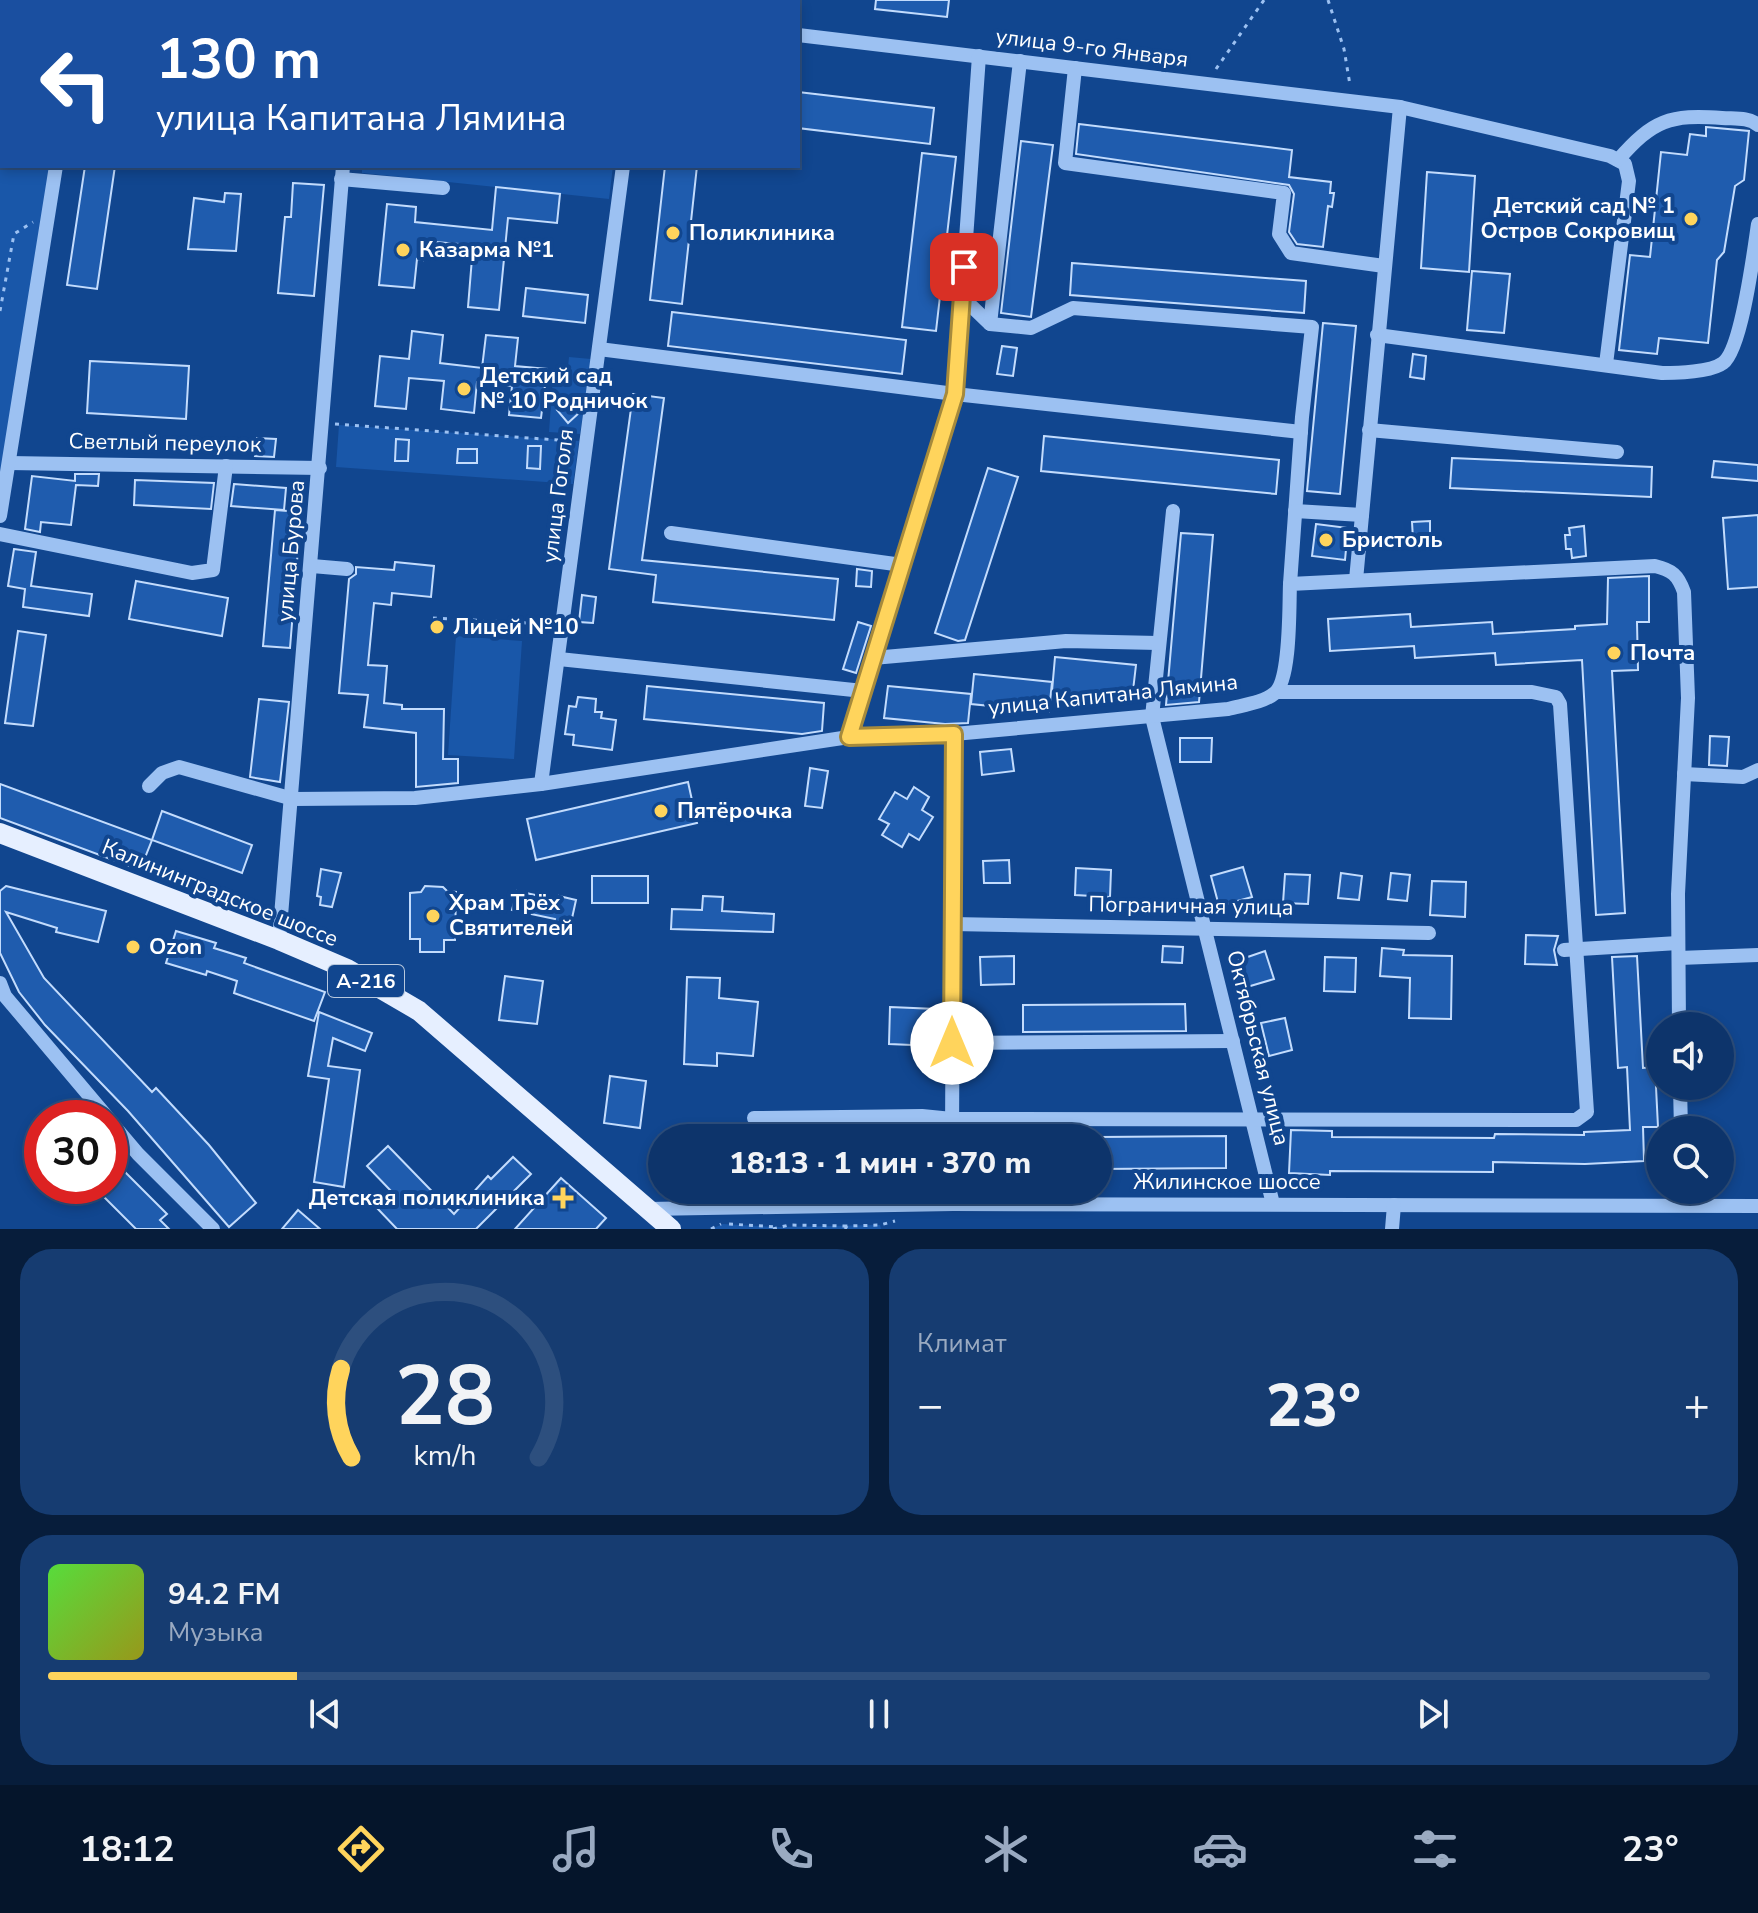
<!DOCTYPE html>
<html lang="ru">
<head>
<meta charset="utf-8">
<style>
  :root { --surface:#0d346b; --page:#163c71; --text:#f1f3f6; --muted:#9aaac1; --line:#2d4f7e; --accent:#ffd45c }
  body { margin:0; font-family:"Nunito Sans",sans-serif; background:var(--page); color:var(--text); height:100vh; display:flex; flex-direction:column; font-size:30px; white-space:nowrap }
  * { box-sizing:border-box; margin:0 }
  p { font-size:26px; color:var(--muted) }
  .icon { flex:none; width:44px; height:44px; fill:none; stroke:currentColor; stroke-width:2; stroke-linecap:round; stroke-linejoin:round }
  .map { position:relative; height:1229px; overflow:hidden }
  .details { display:flex; flex-direction:column; gap:20px; padding:20px; background:#071d3b; flex:1 }
  .details>* { flex:none }
  .banner { position:absolute; left:0px; top:0px; width:800px; height:168px; box-shadow:0 4px 12px #0003,0 0 0 2px var(--line); background:#1a4fa0; color:#fff; overflow:hidden }
  .buttons { position:absolute; left:1646px; top:1012px; display:grid; gap:16px }
  .buttons a { display:grid; place-items:center; width:88px; height:88px; border-radius:50%; background:var(--surface); box-shadow:0 4px 12px #0003,0 0 0 2px var(--line); font-size:40px }
  .speed { position:absolute; left:24px; top:1100px; display:flex; gap:16px; font-size:40px; font-weight:700; text-align:center }
  .speed>* { display:grid; place-content:center; width:104px; height:104px; border-radius:50%; background:var(--surface); box-shadow:0 4px 12px #0003,0 0 0 2px var(--line); line-height:1 }
  .speed .limit { border:12px solid #d22; background:#fff; color:#111 }
  .pin { position:absolute; display:grid; place-items:center; width:68px; height:68px; color:#fff; margin:-34px; border-radius:16px; box-shadow:0 4px 12px #0006 }
  .me { position:absolute; width:88px; margin:-44px; rotate:0deg; stroke-linejoin:round; filter:drop-shadow(0 0 6px #0008) }
  .turn { display:flex; align-items:center; gap:28px; height:168px; padding:0 24px; font-size:36px }
  .turn .icon { width:104px; height:104px; stroke-width:2.5 }
  .turn b { display:block; font-size:56px; line-height:68px }
  .big { font-size:60px; font-weight:800; line-height:1.1 }
  .details .tile { flex:1; display:flex; flex-direction:column; justify-content:center; gap:12px; min-width:0; padding:0 28px; border-radius:32px; background:var(--page) }
  .details .dial { align-items:center; gap:0 }
  .dial svg { height:208px; overflow:visible; fill:none; stroke:var(--line); stroke-width:7; stroke-linecap:round; text-anchor:middle }
  .dial text { fill:var(--text); stroke:none }
  .song { display:flex; align-items:center; gap:24px }
  .cover { width:96px; height:96px; border-radius:12px; background:linear-gradient(135deg,hsl(110 70% 55%),hsl(60 70% 35%)) }
  .played { height:8px; border-radius:4px; background:linear-gradient(90deg,var(--accent) 15%,var(--line) 15%) }
  .keys { display:flex; justify-content:space-around; direction:ltr }
  .heat { display:flex; justify-content:space-between; align-items:center; font-size:44px; direction:ltr }
  .details .tiles { flex:1; display:grid; gap:20px; grid-template-columns:1fr 1fr }
  .tile:last-child { grid-column:span 2 }
  .trip { position:absolute; left:648px; top:1124px; width:464px; height:80px; border-radius:40px; background:var(--surface); box-shadow:0 4px 12px #0003,0 0 0 2px var(--line); font-weight:800; line-height:80px; text-align:center }
  .menu { display:flex; height:128px; justify-content:space-around; align-items:center; background:#05152b; color:var(--muted) }
  .menu .icon { width:56px; height:56px }
  .menu .selected { color:var(--accent) }
  .menu b { font-size:36px; color:var(--text) }
  .map>svg:first-child { display:block }
  .green { fill:#1957a9 }
  .building { fill:#1f5cae; stroke:#c3dcfd; stroke-width:2 }
  .lines { fill:none; stroke-linecap:round; stroke-linejoin:round }
  .path { stroke:#9cc1f2; stroke-width:3; stroke-dasharray:4 6; stroke-linecap:butt }
  .minor { stroke:#9cc1f2; stroke-width:14 }
  .major { stroke:#e6efff; stroke-width:20 }
  .route-casing { stroke:#a68a3c; stroke-width:20 }
  .route { stroke:#ffd45c; stroke-width:14 }
  .poi-dot { fill:#ffd45c; stroke:#11468f; stroke-width:3 }
  .labels { text-anchor:middle; dominant-baseline:central; stroke-width:8; stroke-linejoin:round; paint-order:stroke }
  .shield { fill:#11468f; stroke:#b8c8dd; stroke-width:2 }
  .shield-label { font-size:20px; font-weight:bold; fill:#fff }
  .street-label { font-size:22px; fill:#fff; stroke:#11468f }
  .poi-label { font-size:22px; font-weight:bold; fill:#fff; stroke:#11468f; text-anchor:start }
</style>
</head>
<body>
<div class="map">
<svg width="1758" height="1229" viewBox="0 0 1758 1229">
  <rect width="100%" height="100%" fill="#11468f"/>
  <g class="green">
    <polygon points="0,0 82,0 2,2 2,166 56,166 0,516"/>
    <polygon points="362,166 613,166 609,199 362,173"/>
    <polygon points="569,357 591,359 580,434 549,432 553,377 567,377"/>
    <polygon points="339,425 579,441 573,484 336,467"/>
    <polygon points="456,636 522,641 514,759 448,755"/>
    <polygon points="723,1224 777,1227 880,1225 881,1229 711,1229"/>
  </g>
  <g class="building">
    <polygon points="876,0 949,0 947,17 875,9"/>
    <polygon points="798,92 934,108 930,144 798,128"/>
    <polygon points="1079,124 1292,150 1289,177 1331,182 1330,193 1334,193 1332,207 1328,206 1323,247 1297,244 1289,232 1294,194 1289,185 1076,154"/>
    <polygon points="1706,127 1749,131 1744,180 1735,186 1724,252 1717,260 1708,343 1659,338 1657,354 1619,350 1630,255 1650,257 1661,152 1687,155 1690,134 1706,136"/>
    <polygon points="1021,141 1053,145 1031,317 1001,313"/>
    <polygon points="922,153 956,157 936,331 902,327"/>
    <polygon points="85,166 115,166 97,289 67,285"/>
    <polygon points="665,166 697,166 682,304 650,300"/>
    <polygon points="1427,172 1475,176 1469,272 1421,268"/>
    <polygon points="293,183 324,185 314,296 278,293 285,217 291,217"/>
    <polygon points="496,187 560,194 557,223 508,218 499,310 468,307 472,258 457,256 458,244 425,241 423,260 417,259 414,288 379,285 387,204 416,207 415,222 492,230"/>
    <polygon points="225,193 241,194 236,251 188,249 194,198 224,202"/>
    <polygon points="1072,263 1306,281 1304,313 1070,295"/>
    <polygon points="1472,271 1510,274 1504,333 1467,330"/>
    <polygon points="526,288 588,295 585,323 523,316"/>
    <polygon points="672,312 906,340 902,374 668,346"/>
    <polygon points="1323,323 1356,326 1340,494 1307,491"/>
    <polygon points="412,331 443,335 440,363 482,368 486,335 518,338 515,366 547,369 541,418 509,415 512,386 477,382 474,413 441,409 444,381 409,378 406,409 375,406 380,356 409,359"/>
    <polygon points="1002,346 1017,348 1013,376 997,374"/>
    <polygon points="1413,354 1426,356 1424,379 1410,377"/>
    <polygon points="90,361 189,366 186,419 87,413"/>
    <polygon points="633,394 664,398 642,560 838,579 834,620 653,602 656,575 609,569"/>
    <polygon points="569,401 579,413 568,423 557,410"/>
    <polygon points="1044,436 1279,460 1276,494 1041,471"/>
    <polygon points="257,438 276,439 274,457 255,456"/>
    <polygon points="396,439 409,440 408,461 395,461"/>
    <polygon points="528,446 541,446 540,469 527,468"/>
    <polygon points="458,449 477,449 477,463 457,463"/>
    <polygon points="1452,458 1652,467 1651,497 1450,488"/>
    <polygon points="1714,461 1758,465 1758,481 1712,477"/>
    <polygon points="988,468 1018,477 965,640 958,641 935,633"/>
    <polygon points="75,474 99,474 98,486 76,485 71,525 41,522 40,532 25,529 32,476 75,481"/>
    <polygon points="135,480 214,483 211,509 134,505"/>
    <polygon points="234,484 286,488 284,510 231,506"/>
    <polygon points="275,510 301,512 290,648 263,646"/>
    <polygon points="1758,515 1758,587 1728,589 1723,518"/>
    <polygon points="1430,521 1430,538 1413,539 1412,522"/>
    <polygon points="1316,524 1348,528 1345,560 1312,556"/>
    <polygon points="1584,526 1586,556 1572,558 1571,549 1566,549 1565,535 1570,535 1569,528"/>
    <polygon points="1181,533 1213,535 1199,702 1166,705"/>
    <polygon points="14,549 36,552 31,586 92,594 89,616 23,607 25,589 8,586"/>
    <polygon points="395,562 434,566 431,597 392,593 391,605 374,603 368,665 387,666 384,703 402,705 402,709 444,709 443,759 458,759 458,783 416,787 416,733 364,727 368,695 339,693 349,579 356,574 356,567 394,570"/>
    <polygon points="857,569 872,571 871,587 856,586"/>
    <polygon points="1649,576 1649,622 1637,622 1638,670 1612,671 1625,913 1596,915 1582,660 1496,665 1495,653 1415,658 1414,646 1330,651 1328,619 1410,614 1411,627 1492,622 1493,634 1575,629 1575,626 1607,624 1608,578"/>
    <polygon points="136,581 228,598 222,636 129,619"/>
    <polygon points="582,595 596,597 593,623 579,622"/>
    <polygon points="858,622 871,626 856,673 843,669"/>
    <polygon points="18,631 46,635 33,726 5,723"/>
    <polygon points="1055,657 1136,665 1132,699 1052,691"/>
    <polygon points="974,674 1052,682 1049,712 971,704"/>
    <polygon points="647,686 824,703 822,731 802,734 644,719"/>
    <polygon points="888,686 971,694 968,723 945,724 884,718"/>
    <polygon points="578,697 596,699 595,712 602,712 601,718 616,720 612,750 573,745 574,735 565,734 569,706 576,707"/>
    <polygon points="259,699 289,702 280,782 250,777"/>
    <polygon points="1710,736 1729,737 1727,766 1709,765"/>
    <polygon points="1180,738 1212,738 1211,762 1180,762"/>
    <polygon points="1011,749 1014,771 982,775 980,752"/>
    <polygon points="810,768 828,771 822,808 805,806"/>
    <polygon points="688,782 697,823 536,860 527,819"/>
    <polygon points="0,784 152,840 140,870 0,818"/>
    <polygon points="914,787 929,797 922,810 933,817 919,840 909,834 902,847 882,835 889,824 879,819 895,792 907,799"/>
    <polygon points="162,811 252,845 242,873 152,840"/>
    <polygon points="1009,860 1010,883 984,883 983,861"/>
    <polygon points="1243,867 1252,897 1219,906 1211,876"/>
    <polygon points="1076,868 1111,870 1110,897 1075,895"/>
    <polygon points="321,869 341,873 332,907 320,905 321,897 317,896"/>
    <polygon points="1341,873 1362,876 1359,900 1338,898"/>
    <polygon points="1391,873 1410,875 1407,901 1388,899"/>
    <polygon points="1285,874 1310,875 1308,904 1283,903"/>
    <rect x="592" y="876" width="56" height="27"/>
    <polygon points="1432,881 1466,882 1465,917 1430,915"/>
    <polygon points="6,886 106,911 98,942 56,932 57,928 6,912 44,978 152,1092 156,1088 209,1145 256,1203 229,1227 128,1111 45,1025 19,992 0,953 0,891"/>
    <polygon points="425,886 443,887 447,891 456,892 455,940 444,940 444,952 420,952 420,939 410,939 410,893 421,892"/>
    <polygon points="517,891 558,900 559,896 576,900 569,932 553,929 555,919 512,910"/>
    <polygon points="703,896 723,897 722,911 774,914 773,932 671,929 672,909 702,910"/>
    <polygon points="176,931 216,943 214,948 246,958 244,963 325,992 314,1021 234,993 237,981 207,971 206,975 166,963"/>
    <polygon points="1526,935 1558,936 1554,950 1557,965 1525,964"/>
    <polygon points="1163,946 1183,947 1182,963 1162,962"/>
    <polygon points="1382,948 1404,950 1403,955 1452,956 1451,1019 1409,1018 1410,978 1380,976"/>
    <polygon points="1265,951 1274,979 1247,987 1239,960"/>
    <polygon points="1014,956 1014,984 981,985 980,957"/>
    <polygon points="1637,956 1643,1068 1655,1067 1658,1127 1643,1127 1644,1161 1585,1164 1493,1162 1493,1172 1330,1171 1330,1175 1289,1173 1291,1130 1332,1131 1332,1137 1494,1138 1495,1134 1584,1135 1584,1132 1630,1130 1627,1067 1618,1068 1612,957"/>
    <polygon points="1325,957 1356,958 1355,992 1324,991"/>
    <polygon points="505,976 543,981 537,1024 499,1020"/>
    <polygon points="687,977 720,978 719,998 758,1002 753,1056 717,1053 717,1066 684,1064"/>
    <polygon points="1185,1004 1186,1031 1023,1032 1023,1005"/>
    <polygon points="890,1007 936,1009 935,1046 889,1044"/>
    <polygon points="319,1012 372,1033 365,1051 333,1038 328,1066 360,1070 344,1187 314,1182 329,1079 308,1076"/>
    <polygon points="1285,1018 1292,1050 1269,1056 1261,1023"/>
    <polygon points="610,1076 646,1081 640,1128 604,1123"/>
    <polygon points="1226,1136 1226,1168 1098,1169 1098,1137"/>
    <polygon points="388,1146 454,1214 488,1176 491,1179 513,1157 531,1174 476,1229 397,1229 376,1207 392,1192 367,1166"/>
    <polygon points="110,1157 167,1214 160,1220 169,1229 136,1229 93,1186 110,1186"/>
    <polygon points="561,1178 606,1218 596,1229 515,1229"/>
    <polygon points="298,1210 320,1229 282,1229"/>
  </g>
  <g class="lines">
    <g class="path">
      <polyline points="1328,0 1344,49 1350,85"/>
      <polyline points="1216,69 1264,0"/>
      <polyline points="0,311 14,234 33,222"/>
      <polyline points="335,424 571,441"/>
      <polyline points="433,618 548,624"/>
      <polyline points="729,1224 777,1227"/>
      <polyline points="711,1229 721,1224"/>
      <polyline points="773,1229 789,1225 847,1226"/>
      <polyline points="845,1229 847,1226 880,1225 895,1221"/>
    </g>
    <g class="minor">
      <polyline points="368,0 400,2"/>
      <polyline points="82,2 82,0"/>
      <polyline points="355,2 355,0"/>
      <polyline points="649,2 649,0"/>
      <polyline points="798,35 1400,107 1356,580"/>
      <polyline points="1075,68 1065,163 1284,193 1279,234 1291,253 1384,266"/>
      <polyline points="1400,107 1610,156 1625,164 1629,181 1606,364"/>
      <path d="M1618,160C1653,120 1670,114 1722,118C1735,119 1748,117 1758,125"/>
      <polyline points="341,179 443,188"/>
      <polyline points="962,297 990,324 1031,328 1073,308 1312,327 1302,417 1290,584"/>
      <polyline points="990,324 1020,61"/>
      <path d="M1377,335L1662,373C1677,373 1711,372 1723,363C1742,349 1754,250 1758,224"/>
      <polyline points="599,349 955,394 1301,432"/>
      <polyline points="1369,430 1617,452"/>
      <polyline points="9,463 320,468"/>
      <polyline points="1173,511 1152,717 1273,1204"/>
      <polyline points="1295,511 1362,515"/>
      <polyline points="0,516 56,166"/>
      <polyline points="671,533 902,565"/>
      <polyline points="0,534 192,573 213,570 226,466"/>
      <polyline points="312,566 347,569"/>
      <polyline points="873,658 1066,641 1158,643"/>
      <polyline points="559,659 863,691"/>
      <polyline points="849,737 955,394 979,56"/>
      <polyline points="1684,774 1743,777 1758,770"/>
      <polyline points="541,784 623,166"/>
      <path d="M149,786L162,773L179,767L293,799L415,798L541,784L849,737L954,734L1228,709C1243,705 1263,703 1275,693C1291,679 1289,606 1290,584L1655,566C1672,570 1678,575 1684,592L1688,698L1678,894L1679,1026"/>
      <polyline points="952,924 1429,933"/>
      <polyline points="279,940 343,166"/>
      <polyline points="1564,950 1678,943"/>
      <polyline points="1679,958 1758,955"/>
      <polyline points="0,983 5,996 108,1118"/>
      <polyline points="952,1043 1233,1041"/>
      <polyline points="1680,1086 1681,1130"/>
      <polyline points="754,1118 922,1116 952,1119 1576,1120 1587,1112 1560,704 1556,697 1532,692 1277,692"/>
      <polyline points="110,1121 138,1154 213,1229"/>
      <polyline points="952,1138 954,734"/>
      <polyline points="648,1209 953,1204 1758,1206"/>
      <polyline points="1392,1229 1394,1205"/>
    </g>
    <polyline class="major" points="0,833 279,940 347,969 419,1011 671,1229"/>
  </g>
  <g class="lines">
    <defs>
      <polyline id="route" points="952,1043 954,734 849,737 955,394 964,267"/>
    </defs>
    <use href="#route" class="route-casing"/>
    <use href="#route" class="route"/>
  </g>
  <g class="poi-dot">
    <circle cx="1691" cy="219" r="8"/>
    <circle cx="673" cy="233" r="8"/>
    <circle cx="403" cy="250" r="8"/>
    <circle cx="464" cy="389" r="8"/>
    <circle cx="1326" cy="540" r="8"/>
    <circle cx="437" cy="627" r="8"/>
    <circle cx="1614" cy="653" r="8"/>
    <circle cx="661" cy="811" r="8"/>
    <circle cx="433" cy="916" r="8"/>
    <circle cx="133" cy="947" r="8"/>
    <path d="M559 1186h8v8h8v8h-8v8h-8v-8h-8v-8h8z"/>
  </g>
  <g class="labels">
    <rect class="shield" x="328" y="965" width="76" height="32" rx="6"/>
    <g class="shield-label">
      <text x="366" y="981">А-216</text>
    </g>
    <g class="street-label">
      <text transform="translate(1092 48) rotate(7)">улица 9-го Января</text>
      <text transform="translate(165 443) rotate(1)">Светлый переулок</text>
      <text transform="translate(558 496) rotate(-83)">улица Гоголя</text>
      <text transform="translate(291 551) rotate(-85)">улица Бурова</text>
      <text transform="translate(1113 695) rotate(-6)">улица Капитана Лямина</text>
      <text transform="translate(220 893) rotate(22)">Калининградское шоссе</text>
      <text transform="translate(1191 906) rotate(1)">Пограничная улица</text>
      <text transform="translate(1258 1048) rotate(76)">Октябрьская улица</text>
      <text x="1227" y="1182">Жилинское шоссе</text>
    </g>
    <g class="poi-label">
      <text x="1675" y="206" text-anchor="end">Детский сад № 1<tspan x="1675" dy="25">Остров Сокровищ</tspan></text>
      <text x="689" y="233">Поликлиника</text>
      <text x="419" y="250">Казарма №1</text>
      <text x="480" y="376">Детский сад<tspan x="480" dy="25">№ 10 Родничок</tspan></text>
      <text x="1342" y="540">Бристоль</text>
      <text x="453" y="627">Лицей №10</text>
      <text x="1630" y="653">Почта</text>
      <text x="677" y="811">Пятёрочка</text>
      <text x="449" y="903">Храм Трёх<tspan x="449" dy="25">Святителей</tspan></text>
      <text x="149" y="947">Ozon</text>
      <text x="545" y="1198" text-anchor="end">Детская поликлиника</text>
    </g>
  </g>
</svg>
<div class="buttons">
<a><svg class="icon" aria-label="sound" viewBox="0 0 24 24"><path d="M4 9h4l5-4v14l-5-4H4zM17 9q2 3 0 6"/></svg></a>
<a><svg class="icon" aria-label="search" viewBox="0 0 24 24"><circle cx="10" cy="10" r="6"/><path d="M15 15l6 6"/></svg></a>
</div>
<div class="speed"><div class="limit">30</div></div>
<div class="pin" style="left:964px;top:267px;background:#d93025"><svg class="icon" aria-label="arrive" viewBox="0 0 24 24"><path d="M6 21V4h12l-3 4 3 4H6"/></svg></div>
<svg class="me" style="left:952px;top:1043px" viewBox="-20 -20 40 40"><circle r="19" fill="#fff"/><path d="M0-13L10 11 0 6-10 11z" fill="#ffd45c"/></svg>
<div class="trip">18:13 · 1 мин · 370 m</div>
<div class="banner">
<div class="turn"><svg class="icon" aria-label="left" viewBox="0 0 24 24"><path d="M17 20v-9H6M10 6l-5 5 5 5"/></svg><div><b>130 m</b>улица Капитана Лямина</div></div>
</div>
</div>
<section class="details">
<div class="tiles">
<div class="tile dial"><svg viewBox="0 0 100 80">
<path d="M14 69A42 42 0 1 1 86 69"/>
<path d="M14 69A42 42 0 0 1 10 35" stroke="#ffd45c"/>
<text x="50" y="56" font-size="32" font-weight="700">28</text>
<text x="50" y="72" font-size="11">km/h</text>
</svg></div>
<div class="tile"><p>Климат</p>
<div class="heat"><a>−</a><b class="big">23°</b><a>+</a></div>
</div>
<div class="tile">
<div class="song"><i class="cover"></i><div><b>94.2 FM</b><p>Музыка</p></div></div>
<div class="played"></div>
<div class="keys"><svg class="icon" aria-label="previous" viewBox="0 0 24 24"><path d="M18 5L8 12l10 7zM5 5v14"/></svg><svg class="icon" aria-label="pause" viewBox="0 0 24 24"><path d="M8 5v14M16 5v14"/></svg><svg class="icon" aria-label="next" viewBox="0 0 24 24"><path d="M6 5l10 7-10 7zM19 5v14"/></svg></div>
</div>
</div>
</section>
<nav class="menu">
<b>18:12</b>
<svg class="icon selected" aria-label="directions" viewBox="0 0 24 24"><path d="M12 3l9 9-9 9-9-9zM9 14v-3h6M13 9l2 2-2 2"/></svg>
<svg class="icon" aria-label="music" viewBox="0 0 24 24"><path d="M9 18V5l10-2v13"/><circle cx="6" cy="18" r="3"/><circle cx="16" cy="16" r="3"/></svg>
<svg class="icon" aria-label="phone" viewBox="0 0 24 24"><path d="M5 4h4l2 5-3 2q2 4 5 5l2-3 5 2v4C11 20 4 13 5 4z"/></svg>
<svg class="icon" aria-label="climate" viewBox="0 0 24 24"><path d="M12 3v18M4 7l16 10M4 17L20 7"/></svg>
<svg class="icon" aria-label="car" viewBox="0 0 24 24"><path d="M5 17H2v-5l4-1 3-4h7l3 4 3 1v5h-3M9 17h6M6 11h13"/><circle cx="7" cy="17" r="2"/><circle cx="17" cy="17" r="2"/></svg>
<svg class="icon" aria-label="filters" viewBox="0 0 24 24"><path d="M4 7h16M4 17h16"/><circle cx="9" cy="7" r="2"/><circle cx="15" cy="17" r="2"/></svg>
<b>23°</b>
</nav>
</body>
</html>
